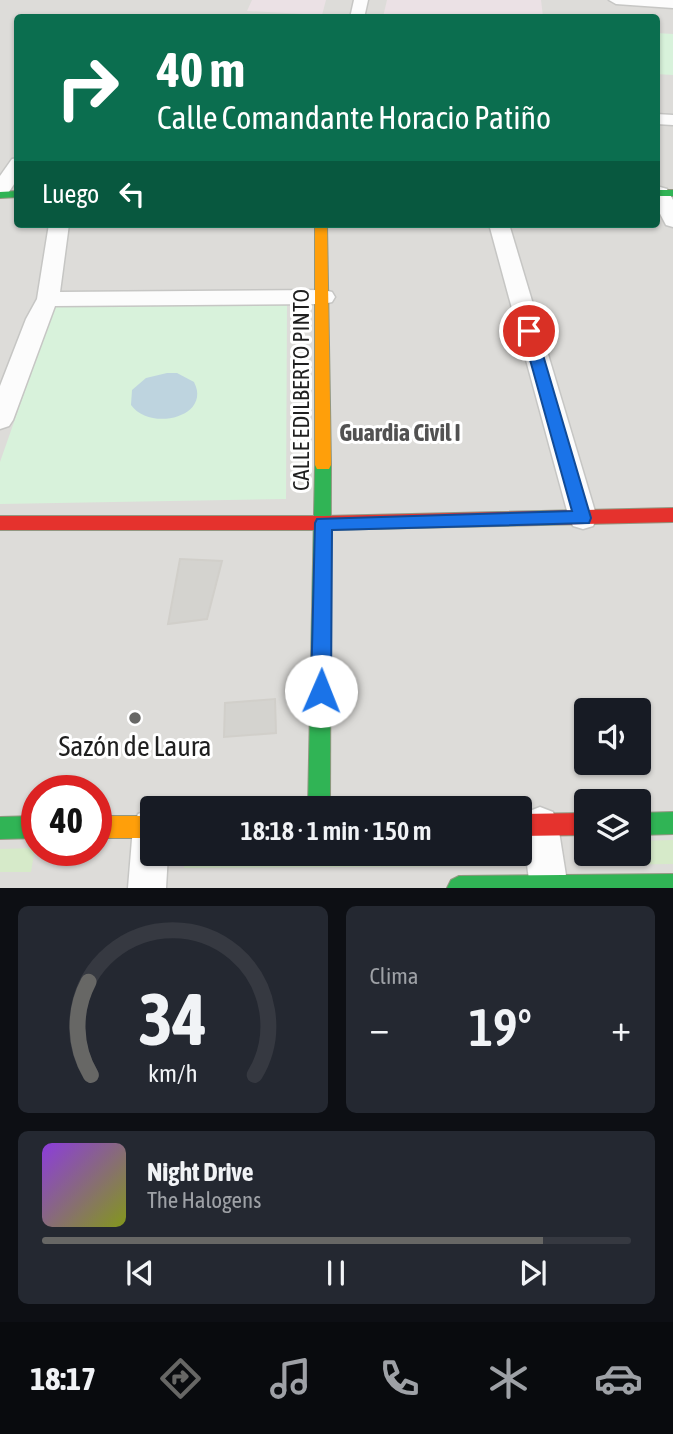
<!DOCTYPE html>
<html lang="es">
<head>
<meta charset="utf-8">
<style>
  :root { --surface:#171b24; --page:#242831; --text:#f1f3f6; --muted:#9ea1a6; --line:#363941; --accent:#676765 }
  body { margin:0; font-family:"Asap Condensed",sans-serif; background:var(--page); color:var(--text); height:100vh; display:flex; flex-direction:column; font-size:26px; white-space:nowrap }
  * { box-sizing:border-box; margin:0 }
  p { font-size:23px; color:var(--muted) }
  .icon { flex:none; width:38px; height:38px; fill:none; stroke:currentColor; stroke-width:2; stroke-linecap:round; stroke-linejoin:round }
  .map { position:relative; height:888px; overflow:hidden }
  .side { display:flex; flex-direction:column; gap:18px; padding:18px; background:#0d0f14; flex:1 }
  .side>* { flex:none }
  .banner { position:absolute; left:14px; top:14px; width:646px; height:214px; border-radius:7px; box-shadow:0 2px 5px #0004; background:#0b6e4f; color:#fff; overflow:hidden }
  .controls { position:absolute; left:574px; top:698px; display:grid; gap:14px }
  .controls a { display:grid; place-items:center; width:77px; height:77px; border-radius:7px; background:var(--surface); box-shadow:0 2px 5px #0004; font-size:35px }
  .speed { position:absolute; left:21px; top:775px; display:flex; gap:14px; font-size:35px; font-weight:700; text-align:center }
  .speed>* { display:grid; place-content:center; width:91px; height:91px; border-radius:50%; background:var(--surface); box-shadow:0 2px 5px #0004; line-height:1 }
  .speed .limit { border:10px solid #d22; background:#fff; color:#111 }
  .pin { position:absolute; display:grid; place-items:center; width:60px; height:60px; color:#fff; margin:-30px; border:4px solid #fff; border-radius:50%; box-shadow:0 2px 7px #0007 }
  .me { position:absolute; width:77px; margin:-38px; rotate:1deg; stroke-linejoin:round; filter:drop-shadow(0 0 5px #0008) }
  .turn { display:flex; align-items:center; gap:24px; height:147px; padding:0 28px; font-size:32px }
  .turn .icon { width:91px; height:91px; stroke-width:2.5 }
  .turn b { display:block; font-size:49px; line-height:60px }
  .then { display:flex; align-items:center; height:66px; padding:0 28px; background:#0003; gap:14px; font-size:26px }
  .big { font-size:52px; font-weight:600; line-height:1.1 }
  .side .tile { flex:1; display:flex; flex-direction:column; justify-content:center; gap:10px; min-width:0; padding:0 24px; border-radius:10px; background:var(--page) }
  .side .dial { align-items:center; gap:0 }
  .dial svg { height:182px; overflow:visible; fill:none; stroke:var(--line); stroke-width:7; stroke-linecap:round; text-anchor:middle }
  .dial text { fill:var(--text); stroke:none }
  .song { display:flex; align-items:center; gap:21px }
  .cover { width:84px; height:84px; border-radius:10px; background:linear-gradient(135deg,hsl(270 70% 55%),hsl(70 70% 35%)) }
  .played { height:7px; border-radius:4px; background:linear-gradient(90deg,var(--accent) 85%,var(--line) 85%) }
  .keys { display:flex; justify-content:space-around; direction:ltr }
  .heat { display:flex; justify-content:space-between; align-items:center; font-size:38px; direction:ltr }
  .side .tiles { flex:1; display:grid; gap:18px; grid-template-columns:1fr 1fr }
  .tile:last-child { grid-column:span 2 }
  .trip { position:absolute; left:140px; top:796px; width:392px; height:70px; border-radius:7px; background:var(--surface); box-shadow:0 2px 5px #0004; font-weight:600; line-height:70px; text-align:center }
  .dock { display:flex; height:112px; justify-content:space-around; align-items:center; background:#090b0e; color:var(--muted) }
  .dock .icon { width:49px; height:49px }
  .dock .active { color:var(--accent) }
  .dock b { font-size:32px; color:var(--text) }
  .map>svg:first-child { display:block }
  .residential { fill:#dddcd9; fill-rule:evenodd }
  .industrial { fill:#ebe1e5 }
  .grass { fill:#d6eac9 }
  .park { fill:#d8f2db }
  .water { fill:#bed4df }
  .building { fill:#d4d3cf; stroke:#d1cfca; stroke-width:2 }
  .lines { fill:none; stroke-linecap:round; stroke-linejoin:round }
  .street-casing { stroke:#c6c6c4; stroke-width:3 }
  .fast-casing { stroke:#929781; stroke-width:2 }
  .slow-casing { stroke:#929781; stroke-width:2 }
  .jam-casing { stroke:#929781; stroke-width:2 }
  .street { fill:#fcfcfc; fill-rule:evenodd }
  .fast { fill:#30b455; fill-rule:evenodd }
  .slow { fill:#ff9f0a; fill-rule:evenodd }
  .jam { fill:#e5322d; fill-rule:evenodd }
  .route { fill:#1a73e8; stroke:#114b97; stroke-width:2 }
  .poi-dot { fill:#676765; stroke:#fff; stroke-width:2.5 }
  .labels { text-anchor:middle; dominant-baseline:central; stroke-width:6; stroke-linejoin:round; paint-order:stroke }
  .street-label { font-size:23px; fill:#1f1f1f; stroke:#fff }
  .neighbourhood-label { font-size:24px; font-weight:bold; fill:#525252; stroke:#fff }
  .near-poi-label { font-size:28px; fill:#1f1f1f; stroke:#fff }
</style>
</head>
<body>
<div class="map">
<svg width="673" height="888" viewBox="0 0 673 888">
  <rect width="100%" height="100%" fill="#eeede8"/>
  <path class="residential" d="M0,0H673V888H0ZM18,18H656V224H18ZM586,710H639V763H586ZM37,791H96V850H37ZM586,802H639V854H586ZM152,808H520V854H152Z"/>
  <g class="industrial">
    <polygon points="252,0 326,0 322,15 247,11"/>
    <polygon points="387,0 541,0 543,17 383,17"/>
  </g>
  <g class="grass">
    <polygon points="673,840 673,864 587,865 582,842 586,842 586,854 639,854 639,841"/>
    <polygon points="35,848 31,872 0,872 0,849"/>
    <polygon points="184,854 513,854 514,856 507,866 184,868"/>
  </g>
  <g class="park">
    <polygon points="656,33 673,34 673,75 656,74"/>
    <polygon points="287,304 286,499 0,504 0,462 55,305"/>
  </g>
  <path class="water" d="M167,373H177L194,382C212,417 150,432 131,405L132,390L146,378Z"/>
  <g class="building">
    <polygon points="180,559 222,561 207,619 168,624"/>
    <polygon points="275,699 276,733 224,737 225,703"/>
  </g>
  <g class="lines">
    <defs>
      <g id="street">
        <polygon points="354,0 368,0 364,18 350,18"/>
        <polygon points="609,0 673,0 673,8 616,4"/>
        <polygon points="656,114 673,115 673,125 656,124"/>
        <polygon points="18,158 18,178 7,195 0,197 0,176 12,159"/>
        <polygon points="660,187 667,189 673,200 673,227 666,225 656,206 656,188"/>
        <polygon points="49,224 69,224 60,292 324,290 332,292 335,297 332,302 324,304 55,306 13,420 9,426 0,429 0,386 26,319 37,299"/>
        <polygon points="489,224 509,224 597,518 593,526 583,529 573,526 569,518"/>
        <polygon points="540,807 553,812 558,825 568,888 530,888 522,825 527,812"/>
        <polygon points="152,809 152,854 168,854 166,888 128,888 133,827 138,814"/>
      </g>
      <g id="fast">
        <rect x="656" y="190" width="17" height="6"/>
        <polygon points="18,191 18,197 0,198 0,192"/>
        <polygon points="323,459 329,461 331,465 330,808 308,808 315,465 317,461"/>
        <polygon points="673,812 673,834 639,835 639,813"/>
        <polygon points="37,816 37,838 0,839 0,817"/>
        <polygon points="673,874 673,888 447,888 451,880 459,876"/>
      </g>
      <g id="slow">
        <polygon points="315,224 327,224 331,465 329,469 317,469 315,465"/>
        <rect x="96" y="816" width="56" height="22"/>
      </g>
      <g id="jam">
        <polygon points="673,508 673,522 324,530 0,530 0,516 324,516"/>
        <polygon points="586,813 586,835 520,836 520,814"/>
      </g>
    </defs>
    <use href="#street" class="street-casing"/>
    <use href="#fast" class="fast-casing"/>
    <use href="#slow" class="slow-casing"/>
    <use href="#jam" class="jam-casing"/>
    <use href="#street" class="street"/>
    <use href="#fast" class="fast"/>
    <use href="#slow" class="slow"/>
    <use href="#jam" class="jam"/>
  </g>
  <polygon class="route" points="529,326 536,331 591,518 589,523 332,530 331,691 328,697 321,700 314,697 311,691 315,523 317,519 572,511 522,331"/>
  <circle class="poi-dot" cx="135" cy="718" r="7"/>
  <g class="labels">
    <g class="street-label">
      <text transform="translate(301 390) rotate(-90)">CALLE EDILBERTO PINTO</text>
    </g>
    <g class="neighbourhood-label">
      <text x="400" y="432">Guardia Civil I</text>
    </g>
    <g class="near-poi-label">
      <text x="135" y="746">Sazón de Laura</text>
    </g>
  </g>
</svg>
<div class="controls">
<a><svg class="icon" aria-label="sound" viewBox="0 0 24 24"><path d="M4 9h4l5-4v14l-5-4H4zM17 9q2 3 0 6"/></svg></a>
<a><svg class="icon" aria-label="layers" viewBox="0 0 24 24"><path d="M12 4l9 5-9 5-9-5zM3 14l9 5 9-5"/></svg></a>
</div>
<div class="speed"><div class="limit">40</div></div>
<div class="pin" style="left:529px;top:331px;background:#d93025"><svg class="icon" aria-label="arrive" viewBox="0 0 24 24"><path d="M6 21V4h12l-3 4 3 4H6"/></svg></div>
<svg class="me" style="left:321px;top:691px" viewBox="-20 -20 40 40"><circle r="19" fill="#fff"/><path d="M0-13L10 11 0 6-10 11z" fill="#1a73e8"/></svg>
<div class="trip">18:18 · 1 min · 150 m</div>
<div class="banner">
<div class="turn"><svg class="icon" aria-label="right" viewBox="0 0 24 24"><path d="M7 20v-9h11M14 6l5 5-5 5"/></svg><div><b>40 m</b>Calle Comandante Horacio Patiño</div></div>
<div class="then">Luego<svg class="icon" aria-label="left" viewBox="0 0 24 24"><path d="M17 20v-9H6M10 6l-5 5 5 5"/></svg></div>
</div>
</div>
<section class="side">
<div class="tiles">
<div class="tile dial"><svg viewBox="0 0 100 80">
<path d="M14 69A42 42 0 1 1 86 69"/>
<path d="M14 69A42 42 0 0 1 13 28" stroke="#676765"/>
<text x="50" y="56" font-size="32" font-weight="700">34</text>
<text x="50" y="72" font-size="11">km/h</text>
</svg></div>
<div class="tile"><p>Clima</p>
<div class="heat"><a>−</a><b class="big">19°</b><a>+</a></div>
</div>
<div class="tile">
<div class="song"><i class="cover"></i><div><b>Night Drive</b><p>The Halogens</p></div></div>
<div class="played"></div>
<div class="keys"><svg class="icon" aria-label="previous" viewBox="0 0 24 24"><path d="M18 5L8 12l10 7zM5 5v14"/></svg><svg class="icon" aria-label="pause" viewBox="0 0 24 24"><path d="M8 5v14M16 5v14"/></svg><svg class="icon" aria-label="next" viewBox="0 0 24 24"><path d="M6 5l10 7-10 7zM19 5v14"/></svg></div>
</div>
</div>
</section>
<nav class="dock">
<b>18:17</b>
<svg class="icon active" aria-label="directions" viewBox="0 0 24 24"><path d="M12 3l9 9-9 9-9-9zM9 14v-3h6M13 9l2 2-2 2"/></svg>
<svg class="icon" aria-label="music" viewBox="0 0 24 24"><path d="M9 18V5l10-2v13"/><circle cx="6" cy="18" r="3"/><circle cx="16" cy="16" r="3"/></svg>
<svg class="icon" aria-label="phone" viewBox="0 0 24 24"><path d="M5 4h4l2 5-3 2q2 4 5 5l2-3 5 2v4C11 20 4 13 5 4z"/></svg>
<svg class="icon" aria-label="climate" viewBox="0 0 24 24"><path d="M12 3v18M4 7l16 10M4 17L20 7"/></svg>
<svg class="icon" aria-label="car" viewBox="0 0 24 24"><path d="M5 17H2v-5l4-1 3-4h7l3 4 3 1v5h-3M9 17h6M6 11h13"/><circle cx="7" cy="17" r="2"/><circle cx="17" cy="17" r="2"/></svg>
</nav>
</body>
</html>
